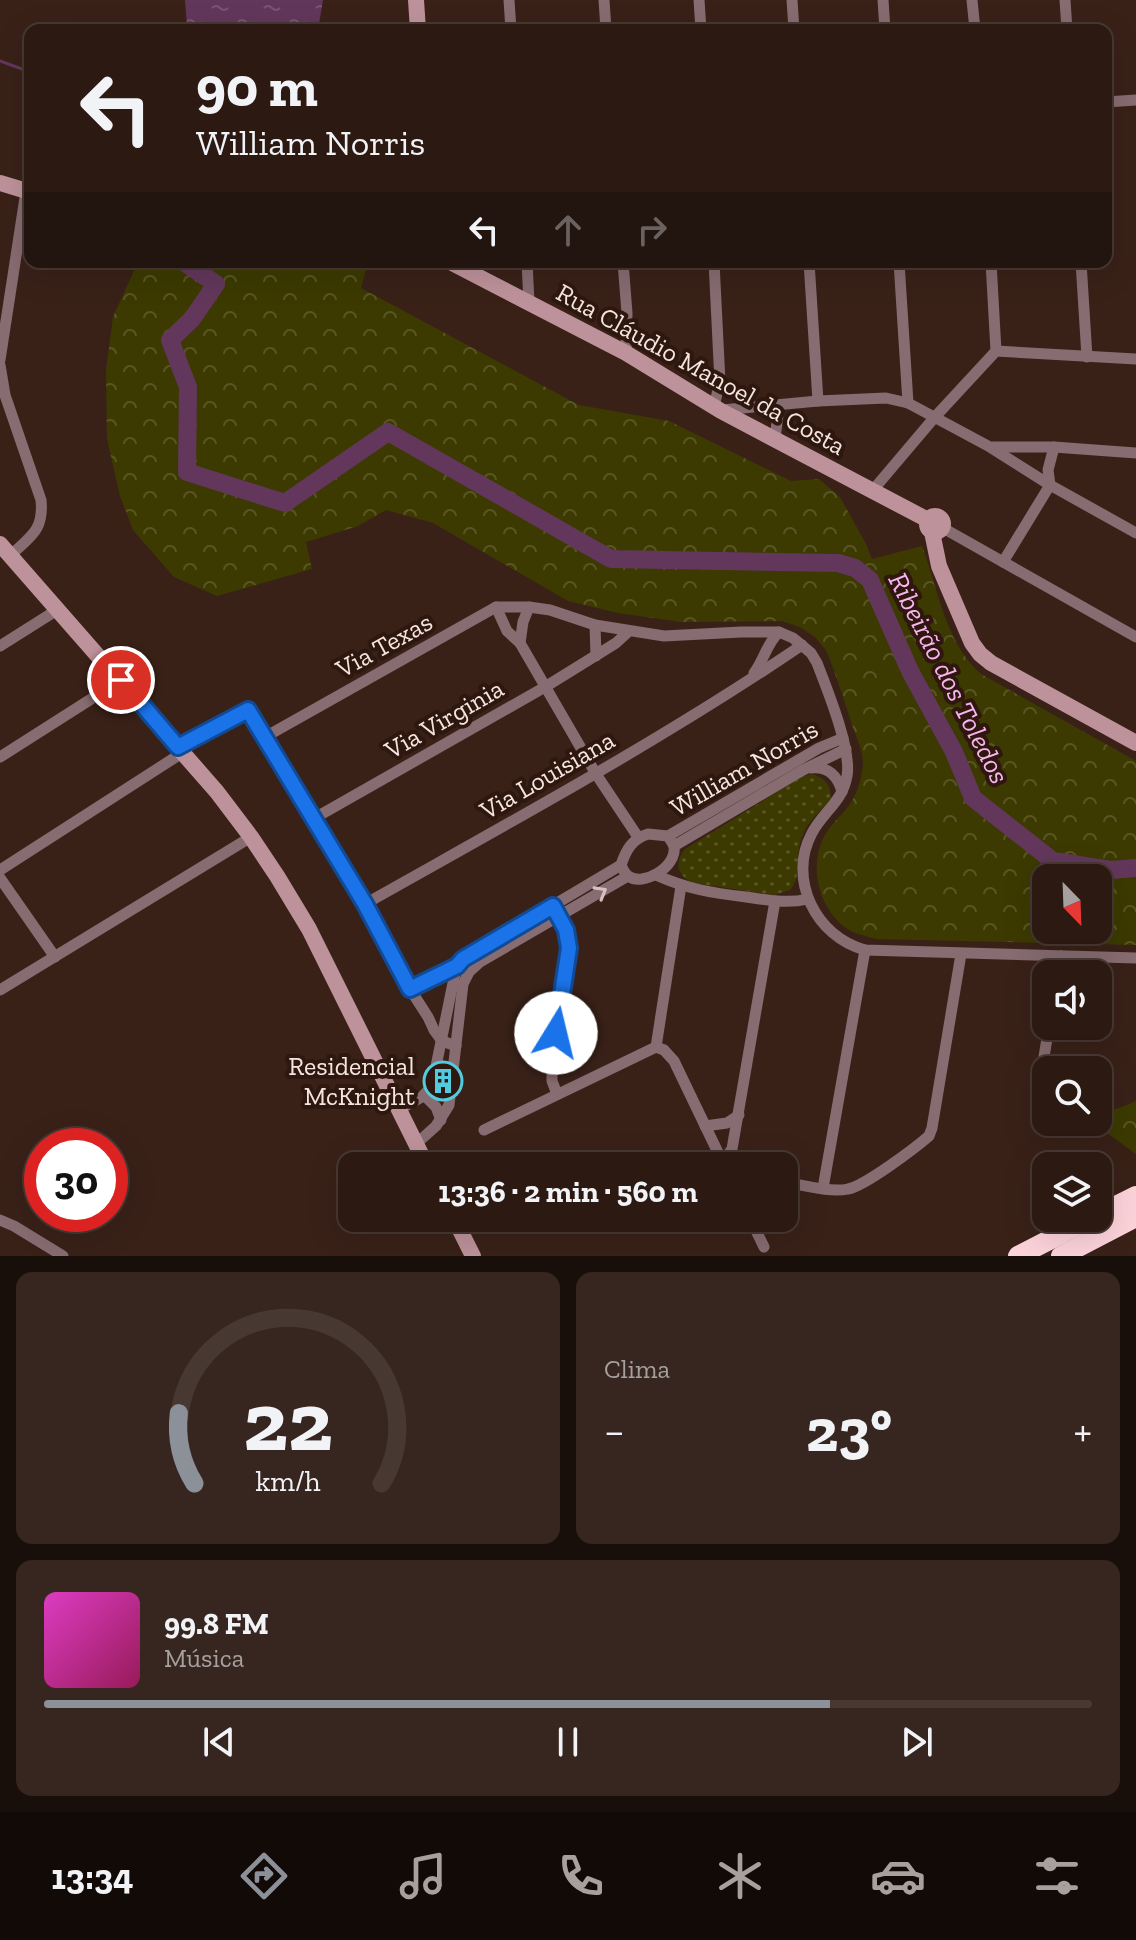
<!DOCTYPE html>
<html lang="pt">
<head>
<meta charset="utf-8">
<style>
  :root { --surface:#2b1912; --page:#372620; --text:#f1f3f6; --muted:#a6a09f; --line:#473832; --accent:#8c9099 }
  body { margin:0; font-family:"Zilla Slab",serif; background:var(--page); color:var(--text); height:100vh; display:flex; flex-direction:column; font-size:30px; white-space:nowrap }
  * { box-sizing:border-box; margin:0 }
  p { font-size:26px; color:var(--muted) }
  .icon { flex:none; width:44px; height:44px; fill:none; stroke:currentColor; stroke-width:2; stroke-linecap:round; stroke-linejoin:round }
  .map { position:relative; height:1256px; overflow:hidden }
  .sheet { display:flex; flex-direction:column; gap:16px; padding:16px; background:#180e0a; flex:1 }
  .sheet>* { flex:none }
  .banner { position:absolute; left:24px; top:24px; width:1088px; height:244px; border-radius:16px; box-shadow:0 8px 32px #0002,0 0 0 2px var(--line); background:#2b1912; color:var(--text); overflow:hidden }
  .needle { width:52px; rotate:157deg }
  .tools { position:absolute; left:1032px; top:864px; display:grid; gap:16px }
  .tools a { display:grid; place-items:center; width:80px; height:80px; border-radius:16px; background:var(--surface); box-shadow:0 8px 32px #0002,0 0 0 2px var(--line); font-size:40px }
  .speed { position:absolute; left:24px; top:1128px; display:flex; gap:16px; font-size:40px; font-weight:700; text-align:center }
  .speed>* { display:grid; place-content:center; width:104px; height:104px; border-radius:50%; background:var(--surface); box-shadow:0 8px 32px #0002,0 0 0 2px var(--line); line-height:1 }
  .speed .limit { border:12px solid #d22; background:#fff; color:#111 }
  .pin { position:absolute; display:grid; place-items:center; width:68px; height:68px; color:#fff; margin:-34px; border:4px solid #fff; border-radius:50%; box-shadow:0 2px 8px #0007 }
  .me { position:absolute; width:88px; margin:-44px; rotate:9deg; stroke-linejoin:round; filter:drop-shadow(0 0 6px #0008) }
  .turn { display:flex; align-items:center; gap:28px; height:168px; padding:0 40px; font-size:36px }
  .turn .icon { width:104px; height:104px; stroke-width:2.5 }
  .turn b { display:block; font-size:56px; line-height:68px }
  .lanes { display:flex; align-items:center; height:76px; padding:0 40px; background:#0003; justify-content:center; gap:40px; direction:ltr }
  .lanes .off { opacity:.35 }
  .big { font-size:60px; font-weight:700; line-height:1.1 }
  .sheet .tile { flex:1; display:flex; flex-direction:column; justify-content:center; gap:12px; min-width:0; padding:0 28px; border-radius:16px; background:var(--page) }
  .sheet .dial { align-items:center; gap:0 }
  .dial svg { height:208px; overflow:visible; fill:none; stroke:var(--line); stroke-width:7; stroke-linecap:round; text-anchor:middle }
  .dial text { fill:var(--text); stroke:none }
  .song { display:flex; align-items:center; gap:24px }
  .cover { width:96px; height:96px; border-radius:12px; background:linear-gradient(135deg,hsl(310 70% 55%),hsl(330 70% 35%)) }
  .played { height:8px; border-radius:4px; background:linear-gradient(90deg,var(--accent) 75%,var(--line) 75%) }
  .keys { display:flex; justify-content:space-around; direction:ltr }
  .heat { display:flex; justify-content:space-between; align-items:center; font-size:44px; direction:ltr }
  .sheet .tiles { flex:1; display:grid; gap:16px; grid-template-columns:1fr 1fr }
  .tile:last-child { grid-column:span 2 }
  .trip { position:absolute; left:338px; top:1152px; width:460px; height:80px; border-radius:16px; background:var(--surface); box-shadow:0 8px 32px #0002,0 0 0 2px var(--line); font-weight:700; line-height:80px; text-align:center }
  .tabs { display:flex; height:128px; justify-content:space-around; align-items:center; background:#110a07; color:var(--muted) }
  .tabs .icon { width:56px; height:56px }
  .tabs .active { color:var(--accent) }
  .tabs b { font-size:36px; color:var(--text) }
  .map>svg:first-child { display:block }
  .forest { fill:url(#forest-crowns); fill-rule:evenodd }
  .park { fill:url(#park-dots) }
  .water { fill:url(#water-ripples) }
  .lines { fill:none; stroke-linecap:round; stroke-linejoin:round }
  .stream { stroke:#62375b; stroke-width:3 }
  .river { stroke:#62375b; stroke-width:18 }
  .street { stroke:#876c71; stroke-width:11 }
  .secondary { stroke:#be929a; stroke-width:16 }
  .highway { stroke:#fdd3da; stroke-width:20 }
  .oneway { stroke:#d5c1be }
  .route-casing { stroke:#114b97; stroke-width:20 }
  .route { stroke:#1a73e8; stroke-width:14 }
  .labels { text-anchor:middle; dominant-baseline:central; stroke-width:8; stroke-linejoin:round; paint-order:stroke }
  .street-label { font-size:26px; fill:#f6e5df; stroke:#2e170f }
  .poi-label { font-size:26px; fill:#f6e5df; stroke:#2e170f; text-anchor:end }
  .water-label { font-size:28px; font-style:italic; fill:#fab4ee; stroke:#2e170f }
</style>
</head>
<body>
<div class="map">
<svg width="1136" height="1256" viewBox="0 0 1136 1256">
  <defs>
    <pattern id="forest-crowns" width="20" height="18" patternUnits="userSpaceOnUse" patternTransform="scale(2)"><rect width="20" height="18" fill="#3c3a00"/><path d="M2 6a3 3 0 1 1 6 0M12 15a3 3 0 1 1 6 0" fill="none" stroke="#595625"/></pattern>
    <pattern id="park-dots" width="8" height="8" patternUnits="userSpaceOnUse" patternTransform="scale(2)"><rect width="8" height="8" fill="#3c3a00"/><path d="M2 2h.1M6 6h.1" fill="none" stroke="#595625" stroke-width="1.8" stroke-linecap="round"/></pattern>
    <pattern id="water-ripples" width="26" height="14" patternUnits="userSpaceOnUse" patternTransform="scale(2)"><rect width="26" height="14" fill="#62375b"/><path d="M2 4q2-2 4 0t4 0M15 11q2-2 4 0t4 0" fill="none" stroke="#795472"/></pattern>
  </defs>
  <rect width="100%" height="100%" fill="#392118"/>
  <g class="forest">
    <path d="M138,262H368L361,288L579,405L669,421L791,481L819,479L840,497L866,544L872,559L922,546C938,588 945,643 981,674L1136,761V945L876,939C864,936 852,933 842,925C819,905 810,869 822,841C828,827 839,818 848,807C857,795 863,776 863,761C862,749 856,736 852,725C844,700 836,674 826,650L815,637L800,627L782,621L682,622L618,613L568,601L433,523L386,510L358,526L306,542L312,569L217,596L174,577L133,530L120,496L107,439L106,370L113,317ZM1046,878H1098V930H1046Z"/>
    <polygon points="1136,1101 1136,1154 1092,1122 1098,1122 1098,1117"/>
  </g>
  <path class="park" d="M812,774C825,778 831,785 831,798C822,811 809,819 803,834C794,854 803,876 790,890L774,895L693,883C677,876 674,862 685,849L803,776Z"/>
  <polygon class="water" points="185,0 323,0 318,30 190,30 187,26"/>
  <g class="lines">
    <polyline class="stream" points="0,61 30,72"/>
    <polyline class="river" points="184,262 216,284 192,319 170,340 188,387 187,472 285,503 388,432 611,559 838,563 855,568 870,580 910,671 954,752 973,798 1053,861 1111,870 1136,868"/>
    <g class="street">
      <polyline points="509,0 511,30"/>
      <polyline points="604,0 606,30"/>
      <polyline points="699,0 701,30"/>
      <polyline points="792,0 794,30"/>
      <polyline points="883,0 885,30"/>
      <polyline points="972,0 975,30"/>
      <polyline points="1065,0 1067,30"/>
      <polyline points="1106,102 1136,100"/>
      <polyline points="527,262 529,302"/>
      <polyline points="623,262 627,313 626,353"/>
      <polyline points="809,262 818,401"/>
      <polyline points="899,262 908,403"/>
      <polyline points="991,262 996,351"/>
      <polyline points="1081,262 1087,357"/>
      <polyline points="0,360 26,191"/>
      <path d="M0,365L5,395L41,500C44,530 31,536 11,555"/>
      <polyline points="714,406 720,382 714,262"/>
      <polyline points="722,410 818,401 886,398 908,403 990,447 1050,485 1136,533"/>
      <polyline points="775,439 779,405"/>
      <polyline points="993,447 1054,447 1136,453"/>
      <polyline points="873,490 934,418 996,351 1136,359"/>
      <polyline points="943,528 1136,637"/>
      <polyline points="1003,562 1050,485 1048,470 1054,447"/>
      <polyline points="496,607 507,631 520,643 596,774 638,837"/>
      <polyline points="595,625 596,656"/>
      <polyline points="520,643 523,622 529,607"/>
      <polyline points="0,646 57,610"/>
      <path d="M754,673C764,660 767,643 779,632"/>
      <path d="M265,737L496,607H529L550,610L595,625L664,636L741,632H779L793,638L811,653L817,663C827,689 852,750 847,776C843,801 823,812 812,833C787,879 816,937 865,950L1136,958"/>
      <polyline points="178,747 248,710 365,904 410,989 428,1017 434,1030 442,1041 456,1046"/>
      <polyline points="0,757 121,680"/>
      <path d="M811,768C828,766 838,776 842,792"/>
      <polyline points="313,819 545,687 616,643 628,632"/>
      <path d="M648,834L668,836C669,838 674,845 674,847C677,867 643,887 628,876C624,873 623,869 621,865C626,850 632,839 648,834Z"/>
      <polyline points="668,836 819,748 843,738"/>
      <polyline points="674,846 803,770 846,749"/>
      <polyline points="0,870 182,753"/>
      <path d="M656,875C687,889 712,893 746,897C768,900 787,904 808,899"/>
      <polyline points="0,878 55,957"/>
      <path d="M365,904C512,821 662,740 802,645"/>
      <polyline points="556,912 566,930 569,948 552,1061 552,1081 557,1094"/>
      <polyline points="1058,974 1061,956"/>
      <polyline points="410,989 457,966"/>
      <polyline points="0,990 251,837"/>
      <polyline points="656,1047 681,886"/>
      <polyline points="656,1047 664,1050 674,1061 724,1165"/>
      <polyline points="1044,1057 1049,1026"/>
      <polyline points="424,1095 436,1107 441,1120"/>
      <polyline points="398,1110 422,1097 432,1086 454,978 457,966 463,959 621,865"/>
      <polyline points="705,1126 727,1123 739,1115"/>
      <polyline points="484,1130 656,1047"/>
      <polyline points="416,1144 436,1126 449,1105 463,984 469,972 480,962 628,876"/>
      <polyline points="722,1162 732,1149 775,901"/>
      <path d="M784,1182C803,1185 830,1193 848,1189C865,1186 915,1148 929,1136L932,1128L961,954"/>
      <polyline points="823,1188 865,950"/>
      <polyline points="750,1218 764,1247"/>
      <polyline points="0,1220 14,1226 63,1256"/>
    </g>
    <g class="secondary">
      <polyline points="416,0 418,30"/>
      <polyline points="0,183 30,192"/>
      <polyline points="450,262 626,353 721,411 928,520"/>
      <circle cx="935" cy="524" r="8"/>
      <polyline points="932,532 939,566 972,643 980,654 991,663 1136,743"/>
      <polyline points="0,544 217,792 251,837 277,876 309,929 427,1166"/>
      <polyline points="454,1218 473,1256"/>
    </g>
    <g class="highway">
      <polyline points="1098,1215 1136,1196"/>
      <polyline points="1018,1256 1092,1218"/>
      <polyline points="1061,1256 1136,1217"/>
    </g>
  </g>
  <defs><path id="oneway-chevron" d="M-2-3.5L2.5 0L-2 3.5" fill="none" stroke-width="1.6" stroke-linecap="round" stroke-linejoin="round" transform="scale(2)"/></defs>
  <use class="oneway" href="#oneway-chevron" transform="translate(601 892) rotate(-30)"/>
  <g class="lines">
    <defs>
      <polyline id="route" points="121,680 178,747 248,710 365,904 410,989 457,966 463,959 553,906 566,930 569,948 556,1033"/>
    </defs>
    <use href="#route" class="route-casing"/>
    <use href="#route" class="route"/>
  </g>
  <defs>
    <symbol id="building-ring" viewBox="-11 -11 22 22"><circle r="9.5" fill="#2e170f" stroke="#54cade" stroke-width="1.5"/><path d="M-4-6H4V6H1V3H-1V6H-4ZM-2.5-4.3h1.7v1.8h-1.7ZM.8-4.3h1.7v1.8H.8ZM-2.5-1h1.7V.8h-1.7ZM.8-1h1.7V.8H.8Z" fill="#54cade"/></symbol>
  </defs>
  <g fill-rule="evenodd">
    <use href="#building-ring" x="421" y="1059" width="44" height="44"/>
  </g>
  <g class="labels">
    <g class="street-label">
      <text transform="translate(701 369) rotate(29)">Rua Cláudio Manoel da Costa</text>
      <text transform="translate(384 645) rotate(-29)">Via Texas</text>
      <text transform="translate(444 719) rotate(-30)">Via Virginia</text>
      <text transform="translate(744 768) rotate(-30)">William Norris</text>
      <text transform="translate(547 775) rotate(-30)">Via Louisiana</text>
    </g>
    <g class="poi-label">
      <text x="415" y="1066">Residencial<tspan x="415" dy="30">McKnight</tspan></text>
    </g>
    <g class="water-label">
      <text transform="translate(949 678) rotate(63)">Ribeirão dos Toledos</text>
    </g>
  </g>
</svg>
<div class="tools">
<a><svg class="needle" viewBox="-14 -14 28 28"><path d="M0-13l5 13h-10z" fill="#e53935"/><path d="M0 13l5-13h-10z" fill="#a6a09f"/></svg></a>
<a><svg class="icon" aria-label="sound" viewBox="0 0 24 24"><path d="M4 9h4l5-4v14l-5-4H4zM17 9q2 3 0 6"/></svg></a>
<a><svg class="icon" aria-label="search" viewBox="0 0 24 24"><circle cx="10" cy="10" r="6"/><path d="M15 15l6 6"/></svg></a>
<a><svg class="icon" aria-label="layers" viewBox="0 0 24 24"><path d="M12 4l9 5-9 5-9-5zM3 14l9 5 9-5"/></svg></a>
</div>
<div class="speed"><div class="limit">30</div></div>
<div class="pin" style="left:121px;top:680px;background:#d93025"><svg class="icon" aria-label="arrive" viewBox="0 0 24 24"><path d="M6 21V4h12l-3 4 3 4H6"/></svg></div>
<svg class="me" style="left:556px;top:1033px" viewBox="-20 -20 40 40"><circle r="19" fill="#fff"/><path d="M0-13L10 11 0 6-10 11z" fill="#1a73e8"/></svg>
<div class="trip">13:36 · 2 min · 560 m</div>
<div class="banner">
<div class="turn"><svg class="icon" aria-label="left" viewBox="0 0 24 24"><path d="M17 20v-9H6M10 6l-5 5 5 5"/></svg><div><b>90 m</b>William Norris</div></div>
<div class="lanes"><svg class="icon" aria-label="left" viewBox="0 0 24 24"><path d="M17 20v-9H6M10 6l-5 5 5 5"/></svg><svg class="icon off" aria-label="ahead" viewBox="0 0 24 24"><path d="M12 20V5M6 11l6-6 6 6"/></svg><svg class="icon off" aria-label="right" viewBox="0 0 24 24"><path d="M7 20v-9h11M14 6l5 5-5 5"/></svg></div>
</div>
</div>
<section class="sheet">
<div class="tiles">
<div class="tile dial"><svg viewBox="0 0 100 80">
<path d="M14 69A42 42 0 1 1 86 69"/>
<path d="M14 69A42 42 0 0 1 8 42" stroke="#8c9099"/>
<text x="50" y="56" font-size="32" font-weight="700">22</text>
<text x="50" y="72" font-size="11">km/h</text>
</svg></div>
<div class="tile"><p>Clima</p>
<div class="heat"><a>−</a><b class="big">23°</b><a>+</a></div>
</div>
<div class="tile">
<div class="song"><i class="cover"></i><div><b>99.8 FM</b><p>Música</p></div></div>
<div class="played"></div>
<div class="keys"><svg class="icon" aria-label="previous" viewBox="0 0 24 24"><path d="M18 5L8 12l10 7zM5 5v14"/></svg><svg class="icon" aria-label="pause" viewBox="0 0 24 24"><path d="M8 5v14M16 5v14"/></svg><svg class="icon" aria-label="next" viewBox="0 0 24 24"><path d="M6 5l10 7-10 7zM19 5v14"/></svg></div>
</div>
</div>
</section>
<nav class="tabs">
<b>13:34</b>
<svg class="icon active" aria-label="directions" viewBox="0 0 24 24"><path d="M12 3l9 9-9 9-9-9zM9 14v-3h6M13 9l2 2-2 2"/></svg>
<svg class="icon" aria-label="music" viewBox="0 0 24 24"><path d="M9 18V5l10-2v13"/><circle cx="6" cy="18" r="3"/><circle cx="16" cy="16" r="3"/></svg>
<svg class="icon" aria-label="phone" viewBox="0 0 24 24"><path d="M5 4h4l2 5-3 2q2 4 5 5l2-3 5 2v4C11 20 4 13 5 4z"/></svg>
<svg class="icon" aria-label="climate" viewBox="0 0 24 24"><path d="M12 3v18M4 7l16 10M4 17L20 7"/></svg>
<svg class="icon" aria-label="car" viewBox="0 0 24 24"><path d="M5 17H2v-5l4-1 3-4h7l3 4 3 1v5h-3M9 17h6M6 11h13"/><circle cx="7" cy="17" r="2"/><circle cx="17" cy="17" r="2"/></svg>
<svg class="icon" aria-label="filters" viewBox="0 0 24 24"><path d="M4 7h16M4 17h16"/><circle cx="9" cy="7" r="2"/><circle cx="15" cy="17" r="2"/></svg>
</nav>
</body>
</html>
